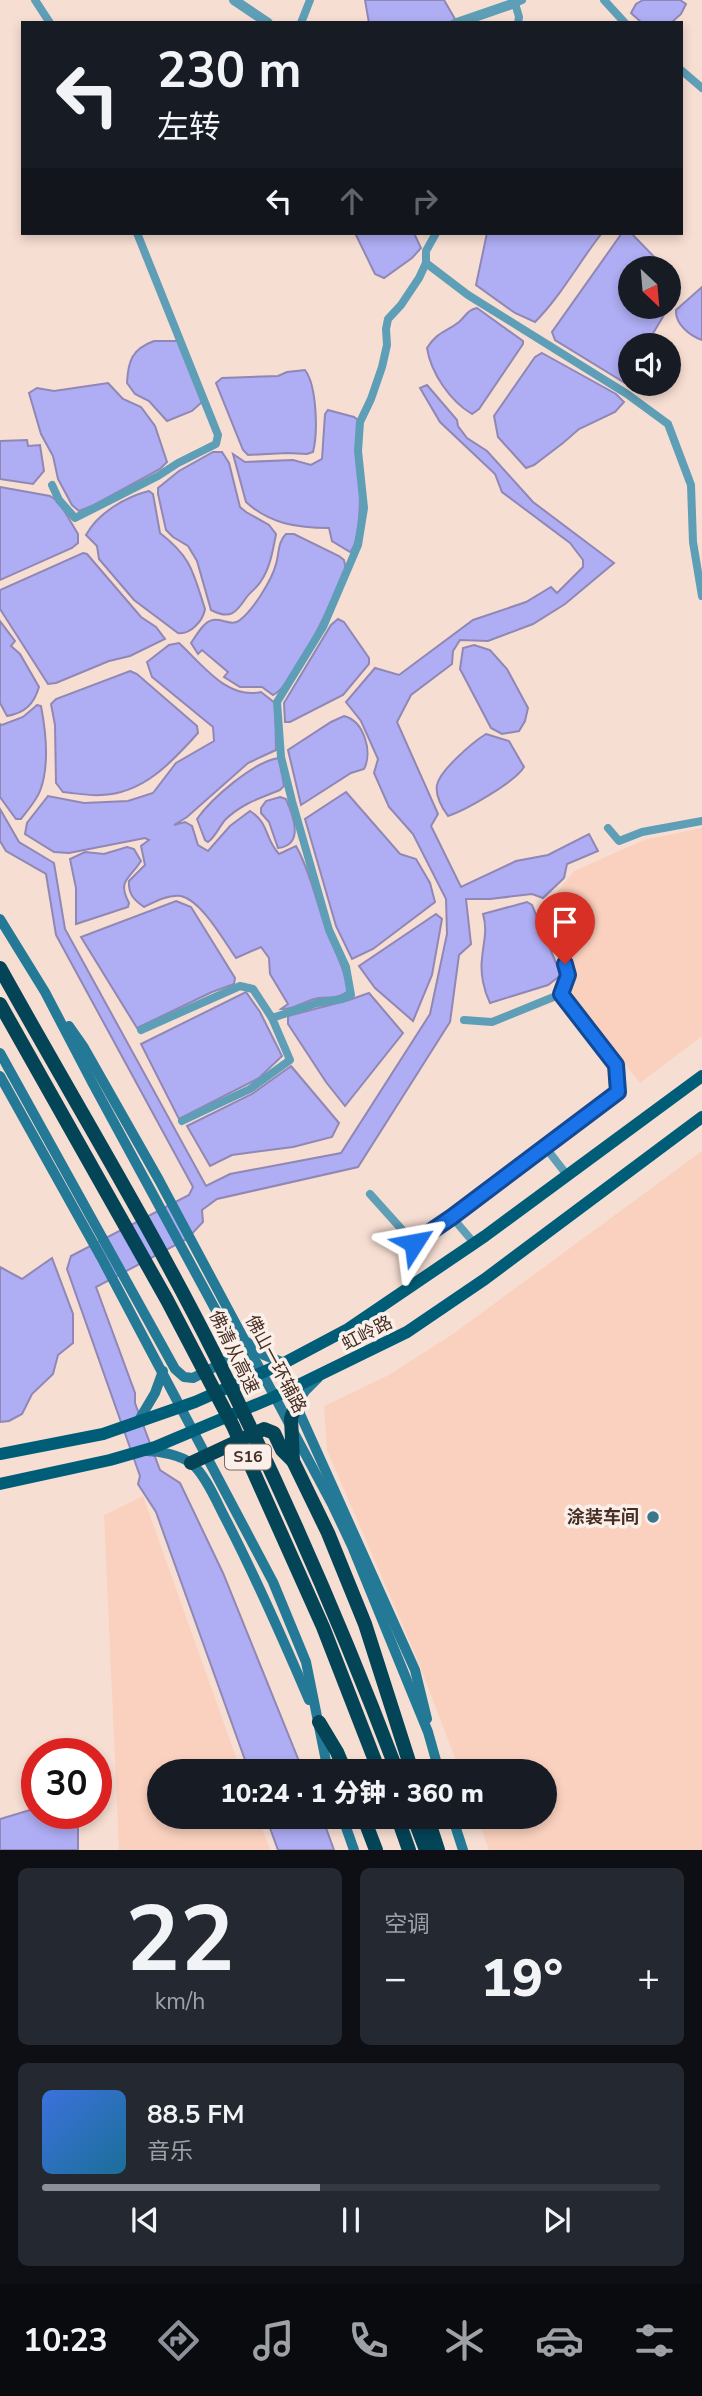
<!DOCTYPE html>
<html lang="zh">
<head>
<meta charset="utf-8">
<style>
  :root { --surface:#171b24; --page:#242831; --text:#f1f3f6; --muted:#9ea1a6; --line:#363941; --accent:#8c9099 }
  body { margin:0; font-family:"Nunito Sans","Noto Sans SC",sans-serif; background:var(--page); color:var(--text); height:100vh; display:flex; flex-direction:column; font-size:26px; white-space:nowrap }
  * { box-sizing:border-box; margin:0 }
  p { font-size:23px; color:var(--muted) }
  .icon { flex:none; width:38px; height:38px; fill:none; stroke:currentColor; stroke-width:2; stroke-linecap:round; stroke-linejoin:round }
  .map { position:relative; height:1850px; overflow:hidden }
  .panel { display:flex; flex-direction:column; gap:18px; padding:18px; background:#0d0f14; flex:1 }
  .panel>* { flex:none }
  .hud { position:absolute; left:21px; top:21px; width:662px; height:214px; border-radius:0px; box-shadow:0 4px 10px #0003; background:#171b24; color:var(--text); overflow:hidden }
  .needle { width:46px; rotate:154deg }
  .fabs { position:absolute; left:618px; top:256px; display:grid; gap:14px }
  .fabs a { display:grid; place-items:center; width:63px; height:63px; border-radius:50%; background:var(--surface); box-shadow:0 4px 10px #0003; font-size:35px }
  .speed { position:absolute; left:21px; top:1738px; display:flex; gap:14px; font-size:35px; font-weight:700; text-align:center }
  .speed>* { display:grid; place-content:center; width:91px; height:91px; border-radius:50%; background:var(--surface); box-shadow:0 4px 10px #0003; line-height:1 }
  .speed .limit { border:10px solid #d22; background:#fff; color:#111 }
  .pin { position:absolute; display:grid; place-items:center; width:60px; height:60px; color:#fff; margin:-72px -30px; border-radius:50% 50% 50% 0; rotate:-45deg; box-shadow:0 0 7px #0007 }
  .pin .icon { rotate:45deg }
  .me { position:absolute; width:77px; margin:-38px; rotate:56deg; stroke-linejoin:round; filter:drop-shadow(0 0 5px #0008) }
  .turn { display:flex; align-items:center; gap:24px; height:147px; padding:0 21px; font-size:32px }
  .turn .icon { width:91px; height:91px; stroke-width:2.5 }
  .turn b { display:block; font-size:49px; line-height:60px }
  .lanes { display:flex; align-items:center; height:66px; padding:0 21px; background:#0003; justify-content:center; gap:35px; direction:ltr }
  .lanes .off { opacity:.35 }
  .big { font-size:52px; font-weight:800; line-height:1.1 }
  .panel .card { flex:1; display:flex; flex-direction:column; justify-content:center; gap:10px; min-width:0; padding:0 24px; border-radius:10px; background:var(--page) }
  .panel .dial { align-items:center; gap:0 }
  .dial b { font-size:91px; line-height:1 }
  .song { display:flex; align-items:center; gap:21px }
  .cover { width:84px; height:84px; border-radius:10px; background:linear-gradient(135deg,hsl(220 70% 55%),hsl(200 70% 35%)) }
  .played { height:7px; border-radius:4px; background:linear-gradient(90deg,var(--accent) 45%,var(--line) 45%) }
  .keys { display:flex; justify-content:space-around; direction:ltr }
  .heat { display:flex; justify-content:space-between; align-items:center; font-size:38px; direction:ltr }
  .panel .tiles { flex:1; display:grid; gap:18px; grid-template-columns:1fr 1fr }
  .card:last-child { grid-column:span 2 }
  .trip { position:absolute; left:147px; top:1759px; width:410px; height:70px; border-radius:35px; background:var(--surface); box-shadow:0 4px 10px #0003; font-weight:800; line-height:70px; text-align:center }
  .dock { display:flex; height:112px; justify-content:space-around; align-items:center; background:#090b0e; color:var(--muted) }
  .dock .icon { width:49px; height:49px }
  .dock .active { color:var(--accent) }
  .dock b { font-size:32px; color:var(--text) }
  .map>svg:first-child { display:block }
  .built { fill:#fad1be }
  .water { fill:#afadf3; stroke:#9087b5; stroke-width:2 }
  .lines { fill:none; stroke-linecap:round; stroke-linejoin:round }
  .minor { stroke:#5f9eb7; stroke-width:8 }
  .tertiary { stroke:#5f9eb7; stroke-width:10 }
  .secondary { stroke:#237996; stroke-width:10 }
  .primary { stroke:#005d77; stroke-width:12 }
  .motorway { stroke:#044457; stroke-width:14 }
  .route-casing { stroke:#114b97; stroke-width:18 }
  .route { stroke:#1a73e8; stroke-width:12 }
  .poi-dot { fill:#3a778d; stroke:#fbefe9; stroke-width:2.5 }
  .labels { text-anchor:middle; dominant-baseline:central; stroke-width:7; stroke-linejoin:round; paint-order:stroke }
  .shield { fill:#fbefe9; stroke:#7c685f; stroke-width:2 }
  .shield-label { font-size:16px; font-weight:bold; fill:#462e24 }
  .street-label { font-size:18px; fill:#462e24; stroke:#fbefe9 }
  .poi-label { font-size:18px; font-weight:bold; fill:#462e24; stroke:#fbefe9; text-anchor:end }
</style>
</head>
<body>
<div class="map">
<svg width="702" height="1850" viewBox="0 0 702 1850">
  <rect width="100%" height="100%" fill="#f7ded3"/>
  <g class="built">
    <polygon points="702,828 702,1036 640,1083 571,995 573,965 545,907 574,871 644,840"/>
    <polygon points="702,1151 702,1850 489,1850 477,1817 544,1816 544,1771 460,1771 416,1656 327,1450 324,1406 387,1376 453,1334"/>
    <polygon points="143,1496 241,1771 159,1771 159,1816 258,1817 270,1850 119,1850 104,1515"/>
  </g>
  <g class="water">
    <polygon points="365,0 444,0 455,19 449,23 369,23"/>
    <polygon points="643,0 680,0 686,4 681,14 671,23 642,23 631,13 636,4"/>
    <polygon points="355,233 414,233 421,248 412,258 384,278 375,274"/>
    <path d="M487,233H602C579,262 561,296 535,322L515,313L476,285Z"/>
    <polygon points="622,233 631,233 665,268 630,268 630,306 668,306 669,272 679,282 679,290 646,345 630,345 630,383 625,383 555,340 552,332"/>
    <path d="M702,287V340C690,336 675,324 676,310Z"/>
    <path d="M477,308L523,341V344L479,409L472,414C450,401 431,373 427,348C438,331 445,333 459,322C466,316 467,310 477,308Z"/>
    <path d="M154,341H179L202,402L192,411L167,421L149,401L135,394L127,383C128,361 132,349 154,341Z"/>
    <polygon points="542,353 616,394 624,402 615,412 579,429 563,443 534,465 526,468 498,437 494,416 535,357"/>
    <path d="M305,370C317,386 318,433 313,452L307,454L287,453L248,455L243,450L216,383L222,378L278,376L287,372Z"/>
    <polygon points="108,383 123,399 141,407 155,426 167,462 160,469 94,505 79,511 72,505 58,479 53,456 41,434 29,393 37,388 54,391"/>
    <polygon points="427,385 457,420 458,426 467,438 487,451 533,502 614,563 565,604 533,624 488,641 460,640 453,651 452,664 411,695 397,722 438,814 431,826 461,887 516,861 548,855 589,834 598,851 567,864 564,878 543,898 532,894 490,899 466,899 471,944 459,955 450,1022 358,1167 217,1199 202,1210 203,1222 187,1239 96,1287 135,1393 135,1403 160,1470 180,1483 223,1573 303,1771 249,1771 156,1512 138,1484 140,1476 67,1269 71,1256 189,1195 193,1187 56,935 46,874 6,851 0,841 0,809 19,842 54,863 65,929 206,1186 230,1174 341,1153 430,1014 447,934 446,899 413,834 389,807 374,773 378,759 361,721 346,702 375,668 399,675 473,620 526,602 551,587 557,593 583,567 583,560 570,543 502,492 495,474 440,422 420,388"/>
    <path d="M328,410L354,417L358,420C358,446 366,536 350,552L332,541L329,528C298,528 270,524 246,502L233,454L245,462L293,460L311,465L322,459L325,414Z"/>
    <polygon points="27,440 28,446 40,445 44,471 33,484 0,479 0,441"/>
    <path d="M213,452H222L229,463L240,507L246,512L269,525L276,534C273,550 270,568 261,581C257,588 250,592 246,598C236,613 230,620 211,610L197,561L188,546L173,537L166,530L158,494V488L179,471Z"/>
    <polygon points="0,487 50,496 59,502 78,534 78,543 72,548 0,580"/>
    <path d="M149,491L153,494L160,533C192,558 193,572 205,609C203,621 190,635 178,633L134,600L99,559L97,546L86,535C98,513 125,497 149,491Z"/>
    <path d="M286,534H294L339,556L344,560L346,570C335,594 294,686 273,695L262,687H240L224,677L228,672L202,650L198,654L191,643C196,636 204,621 213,620C222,618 232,627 240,620C253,610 272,580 276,564C279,554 278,541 286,534Z"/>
    <polygon points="83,553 87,554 141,617 156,627 165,639 130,656 109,661 56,683 48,684 0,609 0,590"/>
    <polygon points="338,619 344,622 369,658 369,664 343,695 290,722 285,722 284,703 331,625"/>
    <path d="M0,621L15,641L11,646L20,654L39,687C34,704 25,713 7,716L0,703Z"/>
    <path d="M179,643C202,664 227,700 261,692L275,703L276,750L248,763L187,817L174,825L185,822L192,826L198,845L208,851L230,826L250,811C270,824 264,838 279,854L296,846C311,873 317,905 328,934C336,954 345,970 348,991C338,1000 326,996 314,999C303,1002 293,1010 281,1009L288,1004L270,974L269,958L261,947L236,958C224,941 202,901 181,896C169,894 154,902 144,907C134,900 128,894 129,881L145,865L141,846L149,840L145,838L69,853L54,852L25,834L27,823L48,796L84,803L128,801L153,793L176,763L214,741L213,727L152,677L147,662L169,645Z"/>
    <polygon points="474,645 490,650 507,669 528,708 525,721 519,731 502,734 491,728 460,669 463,648"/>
    <path d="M130,671L137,674L197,726L198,733C172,762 143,794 101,795C88,796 75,793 63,792L56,783L55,725L51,704L56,699Z"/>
    <path d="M37,705L41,706C46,732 50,765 40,791C36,801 27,811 21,819H16L0,797V724L2,725L23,717Z"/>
    <path d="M344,716C364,721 373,752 364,769L351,773L301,805L288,750L331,722Z"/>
    <path d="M486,734L509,741L524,767C515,782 466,810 448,816C442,808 435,795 437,785C440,770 473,742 486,734Z"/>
    <path d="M279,758L284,786L280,790C260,798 241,804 225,820C219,827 216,836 208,842L205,840L197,819C211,799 254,761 279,758Z"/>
    <polygon points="346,792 400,854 416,859 430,883 435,902 373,949 352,959 336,926 305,819"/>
    <path d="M280,797L286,799C293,815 305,845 278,848L269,822L261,813V808L266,801Z"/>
    <path d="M127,847L134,849L141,861C129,880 117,880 129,903L128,907L76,924V888L70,859L85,852L104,854Z"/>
    <polygon points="176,901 191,907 235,978 234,984 212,992 137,1028 81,937"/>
    <path d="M527,902L532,905L561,975L548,985L490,1003C484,991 480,973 482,959C483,943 488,931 483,914Z"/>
    <polygon points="436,914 442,919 432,975 413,1021 375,988 359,966"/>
    <polygon points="246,992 260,1012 282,1056 259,1078 179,1119 141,1044"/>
    <polygon points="369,993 403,1033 345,1106 326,1082 288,1024 288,1016 349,1000"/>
    <polygon points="291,1066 339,1123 332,1137 293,1147 232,1155 210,1166 187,1126 252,1094"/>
    <polygon points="52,1258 73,1314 73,1343 58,1355 53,1374 32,1394 22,1414 9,1421 0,1422 0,1267 22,1279"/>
    <polygon points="30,1810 37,1811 37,1813 78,1813 78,1850 0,1850 0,1819"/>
    <polygon points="266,1817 322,1817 334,1850 278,1850"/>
  </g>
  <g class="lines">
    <g class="minor">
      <polyline points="35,0 50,23"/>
      <polyline points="604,0 625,23"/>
      <polyline points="301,23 310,0"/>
      <polyline points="518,23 519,17 515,3 522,0"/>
      <polyline points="681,70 702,88"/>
      <polyline points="426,263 468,295 627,394 668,424 691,485 693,542 702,596"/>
      <polyline points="52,485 59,500 75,518 158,476 178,463 216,444 218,435 137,233"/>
      <polyline points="608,828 619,841 642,832 702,821"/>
      <polyline points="561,994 568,975 565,964"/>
      <polyline points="141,1030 240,986 253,989 272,1018 317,1003 342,999 351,995 346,967 329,930 292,801 281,757 277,702 323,627 358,545 364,508 358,451 360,422 371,399 382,367 387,345 386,329 388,319 401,305 419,278 426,263 426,251 436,233"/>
      <polyline points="182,1121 250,1089 290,1060 272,1018"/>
      <polyline points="546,1148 567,1175"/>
      <polyline points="370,1194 414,1243 452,1217 618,1092 616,1065 561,994 492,1022 464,1020"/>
      <polyline points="452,1217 474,1243"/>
    </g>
    <g class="tertiary">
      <polyline points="234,0 268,23"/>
      <polyline points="457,23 515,3"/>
    </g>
    <g class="secondary">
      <polyline points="0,919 45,992 93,1084 226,1329 232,1345 228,1360 193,1378 184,1377 175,1369 0,1053"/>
      <polyline points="69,1026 83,1046 159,1180 333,1506 352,1546 428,1732 439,1771"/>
      <polyline points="0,1076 101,1257 273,1582 306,1662 328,1771"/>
      <polyline points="247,1342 264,1355 284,1363"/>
      <polyline points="318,1378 305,1391 296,1405 415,1670 427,1719"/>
      <polyline points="139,1420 155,1393 163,1371"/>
      <path d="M146,1451C159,1451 181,1455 192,1464C204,1473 216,1500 223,1514C255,1575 282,1637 309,1700"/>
      <polyline points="342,1816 354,1850"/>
      <polyline points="452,1816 463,1850"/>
    </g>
    <g class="primary">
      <polyline points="0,1454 103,1434 195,1402 284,1363 348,1329 485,1236 702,1076"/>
      <polyline points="0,1484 110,1460 155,1447 274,1397 407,1332 485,1279 702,1117"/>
    </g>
    <g class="motorway">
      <path d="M0,968C71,1096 148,1222 214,1353C282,1489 343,1629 397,1771"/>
      <polyline points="0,1004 167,1300 233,1426 323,1627 379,1771"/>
      <polyline points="293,1461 291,1418 296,1405"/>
      <polyline points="191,1463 264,1429 274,1433 282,1450 293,1461 328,1533 365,1624 412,1771"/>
      <polyline points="319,1722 337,1752 345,1771"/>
      <polyline points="363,1816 376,1850"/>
      <polyline points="397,1816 409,1850"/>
      <polyline points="413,1816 426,1850"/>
      <polyline points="427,1816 438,1850"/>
    </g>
  </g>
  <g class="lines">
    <defs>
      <polyline id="route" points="414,1243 452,1217 618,1092 616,1065 561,994 568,975 565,964"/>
    </defs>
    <use href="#route" class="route-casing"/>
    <use href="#route" class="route"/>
  </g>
  <circle class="poi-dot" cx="653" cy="1517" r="7"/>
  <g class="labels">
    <rect class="shield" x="225" y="1444.5" width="46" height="25" rx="5"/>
    <g class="shield-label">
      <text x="248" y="1457">S16</text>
    </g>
    <g class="street-label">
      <text transform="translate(367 1333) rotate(-27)">虹岭路</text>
      <text transform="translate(234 1352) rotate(64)">佛清从高速</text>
      <text transform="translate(276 1364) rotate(62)">佛山一环辅路</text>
    </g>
    <g class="poi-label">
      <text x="639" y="1517">涂装车间</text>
    </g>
  </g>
</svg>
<div class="fabs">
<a><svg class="needle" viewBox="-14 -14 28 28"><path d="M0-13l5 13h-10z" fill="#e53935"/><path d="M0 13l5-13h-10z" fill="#9ea1a6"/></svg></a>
<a><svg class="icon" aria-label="sound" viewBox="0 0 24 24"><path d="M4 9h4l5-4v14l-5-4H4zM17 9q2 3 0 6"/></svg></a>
</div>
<div class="speed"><div class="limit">30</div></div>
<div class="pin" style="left:565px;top:964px;background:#d93025"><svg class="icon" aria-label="arrive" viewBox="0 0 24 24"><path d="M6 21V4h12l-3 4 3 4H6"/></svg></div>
<svg class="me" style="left:414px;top:1243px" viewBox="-20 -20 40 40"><path d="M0-17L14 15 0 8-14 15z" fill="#1a73e8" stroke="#fff" stroke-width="4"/></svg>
<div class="trip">10:24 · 1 分钟 · 360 m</div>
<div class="hud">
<div class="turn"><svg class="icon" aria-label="left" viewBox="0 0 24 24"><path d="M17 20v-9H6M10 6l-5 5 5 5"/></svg><div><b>230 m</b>左转</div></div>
<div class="lanes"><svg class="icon" aria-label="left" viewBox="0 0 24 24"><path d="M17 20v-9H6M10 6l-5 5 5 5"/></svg><svg class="icon off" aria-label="ahead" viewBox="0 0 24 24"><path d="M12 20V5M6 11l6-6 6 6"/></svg><svg class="icon off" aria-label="right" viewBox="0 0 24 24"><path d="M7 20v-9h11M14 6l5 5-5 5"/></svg></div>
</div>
</div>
<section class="panel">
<div class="tiles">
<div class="card dial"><b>22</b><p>km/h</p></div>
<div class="card"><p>空调</p>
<div class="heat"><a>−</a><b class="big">19°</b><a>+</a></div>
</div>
<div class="card">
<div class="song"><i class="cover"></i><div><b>88.5 FM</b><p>音乐</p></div></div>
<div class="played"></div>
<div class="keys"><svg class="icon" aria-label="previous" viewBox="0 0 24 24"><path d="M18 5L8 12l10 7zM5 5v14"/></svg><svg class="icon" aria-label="pause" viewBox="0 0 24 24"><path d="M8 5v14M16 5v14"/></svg><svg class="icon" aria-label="next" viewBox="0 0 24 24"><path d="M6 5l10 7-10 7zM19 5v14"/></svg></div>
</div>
</div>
</section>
<nav class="dock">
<b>10:23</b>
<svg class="icon active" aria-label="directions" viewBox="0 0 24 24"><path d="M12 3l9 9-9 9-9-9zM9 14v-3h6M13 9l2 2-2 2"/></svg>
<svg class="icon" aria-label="music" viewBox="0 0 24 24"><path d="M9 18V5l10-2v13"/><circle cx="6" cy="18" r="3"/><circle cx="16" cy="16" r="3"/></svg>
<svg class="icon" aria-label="phone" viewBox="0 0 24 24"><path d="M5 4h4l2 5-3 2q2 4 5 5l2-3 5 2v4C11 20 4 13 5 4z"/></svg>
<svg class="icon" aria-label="climate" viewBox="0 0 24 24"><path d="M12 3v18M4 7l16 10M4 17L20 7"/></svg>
<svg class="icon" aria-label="car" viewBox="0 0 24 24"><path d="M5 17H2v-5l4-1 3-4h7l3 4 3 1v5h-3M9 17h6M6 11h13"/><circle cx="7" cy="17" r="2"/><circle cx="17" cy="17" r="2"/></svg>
<svg class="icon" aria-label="filters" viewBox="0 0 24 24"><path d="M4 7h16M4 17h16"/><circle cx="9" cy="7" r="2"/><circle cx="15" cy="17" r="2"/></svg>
</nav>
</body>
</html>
